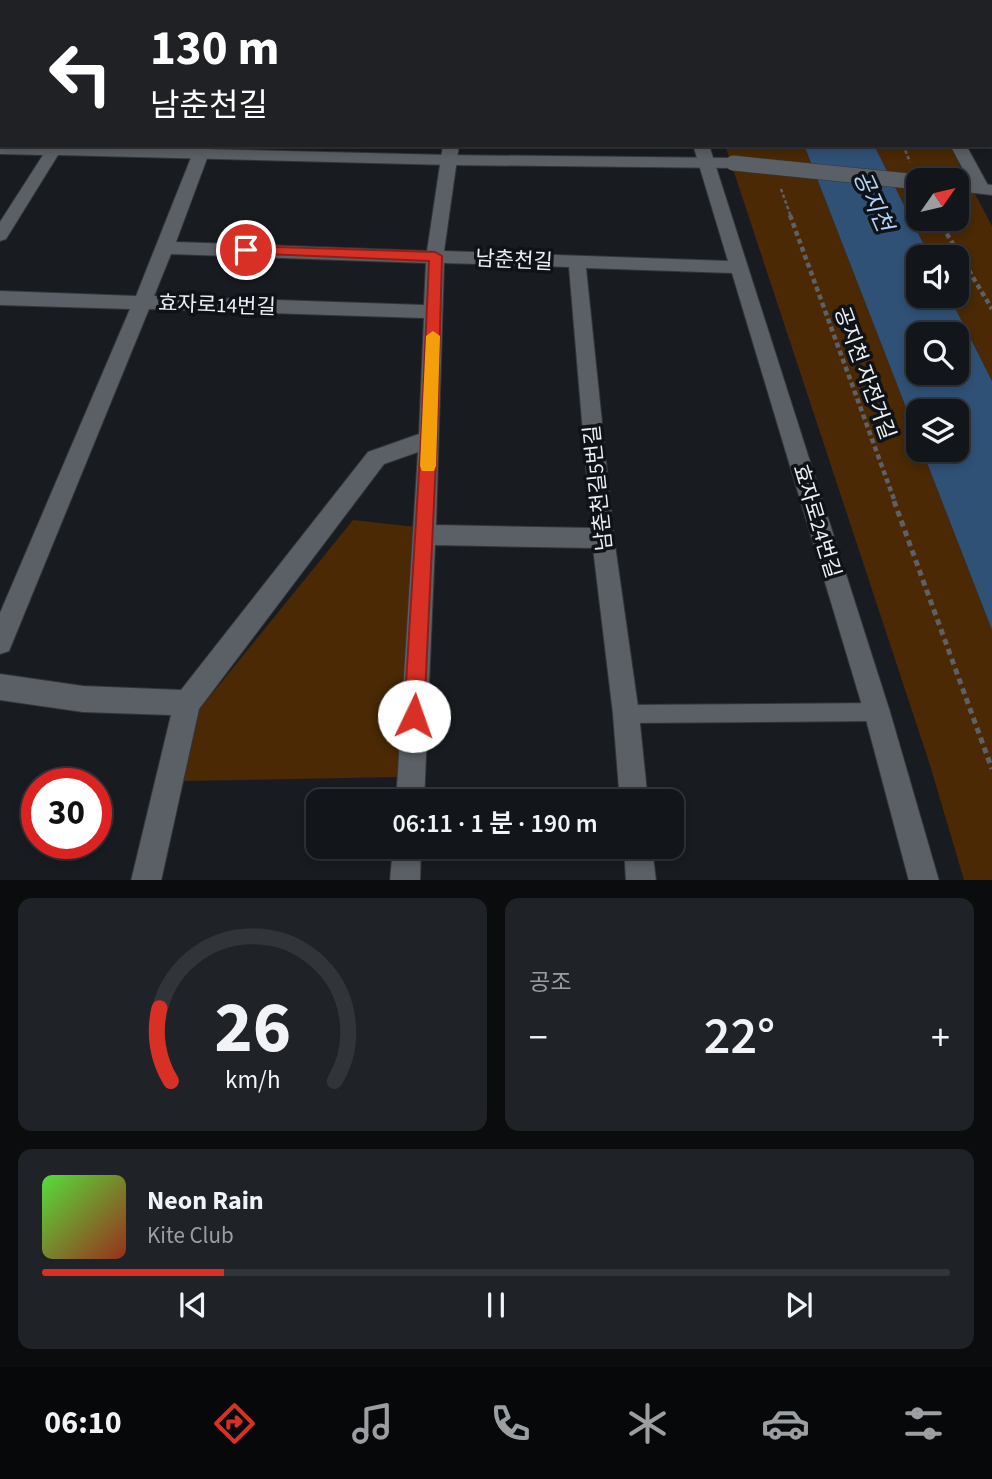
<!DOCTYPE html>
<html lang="ko">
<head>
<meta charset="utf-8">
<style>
  :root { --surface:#121519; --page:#1f2226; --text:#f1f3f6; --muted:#9c9fa2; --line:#313438; --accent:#d93025 }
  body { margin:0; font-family:"Source Sans 3","Noto Sans KR",sans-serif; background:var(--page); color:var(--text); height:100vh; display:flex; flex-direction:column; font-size:26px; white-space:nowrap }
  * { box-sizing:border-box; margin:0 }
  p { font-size:23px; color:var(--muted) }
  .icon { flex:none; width:38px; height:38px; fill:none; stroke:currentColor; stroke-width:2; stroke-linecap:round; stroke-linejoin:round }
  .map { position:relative; height:880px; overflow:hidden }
  .drawer { display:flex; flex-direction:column; gap:18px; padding:18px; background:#0a0c0e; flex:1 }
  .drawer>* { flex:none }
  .banner { position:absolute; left:0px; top:0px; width:992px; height:147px; box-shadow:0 4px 10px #0003,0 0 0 2px var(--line); background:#202124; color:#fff; overflow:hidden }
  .needle { width:46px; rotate:56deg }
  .controls { position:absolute; left:906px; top:168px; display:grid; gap:14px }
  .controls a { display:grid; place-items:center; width:63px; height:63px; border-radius:14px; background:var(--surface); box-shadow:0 4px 10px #0003,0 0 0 2px var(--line); font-size:35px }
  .speed { position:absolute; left:21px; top:768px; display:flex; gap:14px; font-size:35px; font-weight:700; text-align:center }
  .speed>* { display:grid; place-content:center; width:91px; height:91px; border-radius:50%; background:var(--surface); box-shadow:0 4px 10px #0003,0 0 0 2px var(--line); line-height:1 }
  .speed .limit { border:10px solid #d22; background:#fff; color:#111 }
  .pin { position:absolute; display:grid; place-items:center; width:60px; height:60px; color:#fff; margin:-30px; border:4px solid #fff; border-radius:50%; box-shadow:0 2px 7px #0007 }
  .me { position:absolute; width:77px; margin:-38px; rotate:3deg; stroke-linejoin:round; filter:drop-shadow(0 0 5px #0008) }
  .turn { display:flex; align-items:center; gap:24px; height:147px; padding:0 35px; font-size:32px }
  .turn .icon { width:91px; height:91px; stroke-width:2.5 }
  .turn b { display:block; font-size:49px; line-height:60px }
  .big { font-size:52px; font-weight:600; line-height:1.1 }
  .drawer .tile { flex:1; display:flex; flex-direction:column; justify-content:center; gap:10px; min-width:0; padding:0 24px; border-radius:14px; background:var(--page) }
  .drawer .dial { align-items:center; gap:0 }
  .dial svg { height:182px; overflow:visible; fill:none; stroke:var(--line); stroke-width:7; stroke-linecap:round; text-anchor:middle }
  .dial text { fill:var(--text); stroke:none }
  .song { display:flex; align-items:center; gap:21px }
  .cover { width:84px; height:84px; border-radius:10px; background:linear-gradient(135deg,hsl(110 70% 55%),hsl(10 70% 35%)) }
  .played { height:7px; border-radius:4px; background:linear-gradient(90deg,var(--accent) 20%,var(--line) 20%) }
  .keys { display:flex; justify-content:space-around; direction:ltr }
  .heat { display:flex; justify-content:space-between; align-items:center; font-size:38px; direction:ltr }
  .drawer .tiles { flex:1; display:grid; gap:18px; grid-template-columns:1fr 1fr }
  .tile:last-child { grid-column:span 2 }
  .trip { position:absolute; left:306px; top:789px; width:378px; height:70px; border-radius:14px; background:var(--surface); box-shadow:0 4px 10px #0003,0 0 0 2px var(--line); font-weight:600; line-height:70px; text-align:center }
  .dock { display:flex; height:112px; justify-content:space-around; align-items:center; background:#07080a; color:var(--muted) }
  .dock .icon { width:49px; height:49px }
  .dock .active { color:var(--accent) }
  .dock b { font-size:32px; color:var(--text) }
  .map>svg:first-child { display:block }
  .green { fill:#4a2904; fill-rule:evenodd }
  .water { fill:#2f5176; fill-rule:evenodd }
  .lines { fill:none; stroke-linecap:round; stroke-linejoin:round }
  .lane-casing { stroke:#333639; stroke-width:2 }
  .street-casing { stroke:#333639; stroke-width:2 }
  .secondary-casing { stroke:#333639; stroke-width:2 }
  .path-far2 { stroke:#5d6165; stroke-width:2.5; stroke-dasharray:3.5 2.5; stroke-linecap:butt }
  .path-far1 { stroke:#5d6165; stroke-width:4.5; stroke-dasharray:5 3.5; stroke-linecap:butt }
  .path { stroke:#5d6165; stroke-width:5; stroke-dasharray:6 4.5; stroke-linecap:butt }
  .lane { fill:#5b6066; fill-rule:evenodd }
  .street { fill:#5b6066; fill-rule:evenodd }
  .secondary { fill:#5b6066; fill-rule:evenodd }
  .secondary-bridge-casing { stroke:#333639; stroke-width:16; stroke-linecap:butt }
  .secondary-bridge { stroke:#5b6066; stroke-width:15 }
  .wall { fill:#1b3b5b }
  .building { fill:#324e6c; stroke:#4f6881; stroke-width:2 }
  .route { fill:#d93025; stroke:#8d1f18; stroke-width:2 }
  .slow { fill:#f59e0b }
  .labels { text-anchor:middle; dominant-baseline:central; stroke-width:7; stroke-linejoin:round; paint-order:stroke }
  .street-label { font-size:21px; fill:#eef1f4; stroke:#0f1317 }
  .water-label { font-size:23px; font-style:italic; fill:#b3d3f8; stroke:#0f1317 }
</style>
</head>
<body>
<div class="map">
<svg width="992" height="881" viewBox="0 0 992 881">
  <rect width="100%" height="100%" fill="#181c21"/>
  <g class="green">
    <polygon points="725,145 804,145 919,441 919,450 922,450 992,630 992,880 964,880 930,765"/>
    <path d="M874,145H949L992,226V381L949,296H957V257H930ZM919,180H957V219H919Z"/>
    <polygon points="353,520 416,527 399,777 184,781 194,716"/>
  </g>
  <path class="water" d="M804,145H874L930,257H919V296H949L992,381V630L922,450H957V411H919V441ZM919,334H957V373H919Z"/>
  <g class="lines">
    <defs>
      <g id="lane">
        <rect x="531" y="0" width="8" height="2"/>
        <polygon points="877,703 883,706 886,712 883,718 877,721 626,723 620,720 617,714 620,708 626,705"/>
      </g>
      <g id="street">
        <polygon points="13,0 25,0 12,2"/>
        <polygon points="139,0 151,0 138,2"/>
        <polygon points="256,0 268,0 255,2"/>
        <rect x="353" y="0" width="12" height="2"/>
        <polygon points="451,0 463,0 450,2"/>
        <polygon points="659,0 671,0 672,2 660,2"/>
        <polygon points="876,0 888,0 889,2 877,2"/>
        <polygon points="2,17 2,26 0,27 0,18"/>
        <rect x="0" y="47" width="2" height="8"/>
        <polygon points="0,123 2,124 2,133 0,133"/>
        <path d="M196,145H212L176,242L427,251L443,145H459L444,251L728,261L693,145H709L890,712L939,881H909L864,712L732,273L586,268L614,538L639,714L648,802H620L613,714L593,548L435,545L424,802H396L418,452L384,464L199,709L161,881H131L171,715L83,712L0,700V674L83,686L181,690L368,452L419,434L424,318L149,309L9,651L0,654V613L130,309L0,305V291L136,296ZM171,254L426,263L424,305L154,296ZM444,263L569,267L591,528L436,525Z"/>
        <polygon points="950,145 966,145 990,189 988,193 976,193"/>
        <polygon points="393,847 421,847 420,881 390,881"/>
        <polygon points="624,847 652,847 656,881 626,881"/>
      </g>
      <g id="secondary">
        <polygon points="0,144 450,155 733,158 741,163 733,168 450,165 58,155 6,239 0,241 0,222 43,155 0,154"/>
        <polygon points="957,181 992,185 992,195 957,191"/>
      </g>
    </defs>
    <use href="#lane" class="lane-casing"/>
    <use href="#street" class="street-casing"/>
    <use href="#secondary" class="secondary-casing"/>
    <g class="path-far2">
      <polyline points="903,145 910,162"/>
      <polyline points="781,189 791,217"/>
    </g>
    <g class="path-far1">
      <polyline points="790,215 895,502"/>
      <polyline points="938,219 992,309"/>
    </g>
    <polyline class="path" points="894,501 992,769"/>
    <use href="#lane" class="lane"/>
    <use href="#street" class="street"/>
    <use href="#secondary" class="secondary"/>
    <defs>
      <polyline id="secondary-bridge" points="733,163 919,182"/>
    </defs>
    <use href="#secondary-bridge" class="secondary-bridge-casing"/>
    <use href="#secondary-bridge" class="secondary-bridge"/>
  </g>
  <rect class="wall" x="0" y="60" width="2" height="27"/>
  <g class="building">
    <polygon points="482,0 519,0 520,2 482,2"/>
    <rect x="605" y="0" width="37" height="2"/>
    <rect x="0" y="60" width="2" height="9"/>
  </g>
  <polygon class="route" points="246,246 435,252 442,256 437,439 424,716 421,723 414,726 407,723 404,716 421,439 429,261 242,253 240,250"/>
  <polygon class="slow" points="433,331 440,336 436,466 434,471 422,471 420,466 426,336"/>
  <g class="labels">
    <g class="street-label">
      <text transform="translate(514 260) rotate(3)">남춘천길</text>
      <text transform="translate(217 305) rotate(2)">효자로14번길</text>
      <text transform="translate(865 373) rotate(70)">공지천 자전거길</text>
      <text transform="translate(598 488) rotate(-96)">남춘천길5번길</text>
      <text transform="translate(817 521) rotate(73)">효자로24번길</text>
    </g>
    <g class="water-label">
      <text transform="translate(873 201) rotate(66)">공지천</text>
    </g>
  </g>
</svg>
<div class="controls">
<a><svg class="needle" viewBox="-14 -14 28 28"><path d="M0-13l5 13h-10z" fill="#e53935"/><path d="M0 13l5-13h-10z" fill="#9c9fa2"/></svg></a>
<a><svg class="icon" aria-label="sound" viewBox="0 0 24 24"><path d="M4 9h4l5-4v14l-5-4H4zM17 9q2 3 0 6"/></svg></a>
<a><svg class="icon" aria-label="search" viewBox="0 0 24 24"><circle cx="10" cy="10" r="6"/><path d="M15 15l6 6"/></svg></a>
<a><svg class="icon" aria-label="layers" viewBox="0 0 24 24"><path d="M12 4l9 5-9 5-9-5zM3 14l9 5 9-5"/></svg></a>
</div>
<div class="speed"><div class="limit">30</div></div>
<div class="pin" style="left:246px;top:250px;background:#d93025"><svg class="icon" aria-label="arrive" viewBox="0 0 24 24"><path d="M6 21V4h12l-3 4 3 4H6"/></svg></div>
<svg class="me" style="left:414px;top:716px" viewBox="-20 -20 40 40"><circle r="19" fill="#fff"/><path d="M0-13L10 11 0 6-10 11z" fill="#d93025"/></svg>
<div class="trip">06:11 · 1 분 · 190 m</div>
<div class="banner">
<div class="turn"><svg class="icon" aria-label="left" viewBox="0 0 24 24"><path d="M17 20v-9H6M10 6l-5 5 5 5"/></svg><div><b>130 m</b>남춘천길</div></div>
</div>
</div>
<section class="drawer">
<div class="tiles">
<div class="tile dial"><svg viewBox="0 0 100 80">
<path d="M14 69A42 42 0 1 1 86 69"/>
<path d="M14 69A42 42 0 0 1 9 37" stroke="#d93025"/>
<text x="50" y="56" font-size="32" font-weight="700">26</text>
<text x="50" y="72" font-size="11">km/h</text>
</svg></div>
<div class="tile"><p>공조</p>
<div class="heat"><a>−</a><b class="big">22°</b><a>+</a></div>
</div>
<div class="tile">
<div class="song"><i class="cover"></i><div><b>Neon Rain</b><p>Kite Club</p></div></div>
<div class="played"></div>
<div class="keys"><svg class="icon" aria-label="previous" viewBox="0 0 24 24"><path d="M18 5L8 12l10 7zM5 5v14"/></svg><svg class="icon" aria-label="pause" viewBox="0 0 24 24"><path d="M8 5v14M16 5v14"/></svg><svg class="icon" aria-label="next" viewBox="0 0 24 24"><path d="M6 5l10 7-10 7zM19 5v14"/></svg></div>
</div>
</div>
</section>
<nav class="dock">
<b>06:10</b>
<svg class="icon active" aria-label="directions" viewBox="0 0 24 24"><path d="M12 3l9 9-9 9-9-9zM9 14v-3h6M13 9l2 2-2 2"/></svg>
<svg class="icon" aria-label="music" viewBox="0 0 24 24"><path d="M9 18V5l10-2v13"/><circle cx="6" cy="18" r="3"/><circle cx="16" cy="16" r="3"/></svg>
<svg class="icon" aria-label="phone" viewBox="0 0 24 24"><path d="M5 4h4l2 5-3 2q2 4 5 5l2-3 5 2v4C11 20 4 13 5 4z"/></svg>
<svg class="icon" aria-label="climate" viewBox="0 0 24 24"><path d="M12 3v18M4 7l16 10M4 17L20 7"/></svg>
<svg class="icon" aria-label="car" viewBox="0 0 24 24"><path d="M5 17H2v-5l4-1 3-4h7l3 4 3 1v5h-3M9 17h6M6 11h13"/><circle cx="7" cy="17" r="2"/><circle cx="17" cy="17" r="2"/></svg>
<svg class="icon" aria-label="filters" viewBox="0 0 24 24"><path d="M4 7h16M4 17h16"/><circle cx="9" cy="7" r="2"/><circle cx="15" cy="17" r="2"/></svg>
</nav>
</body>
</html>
